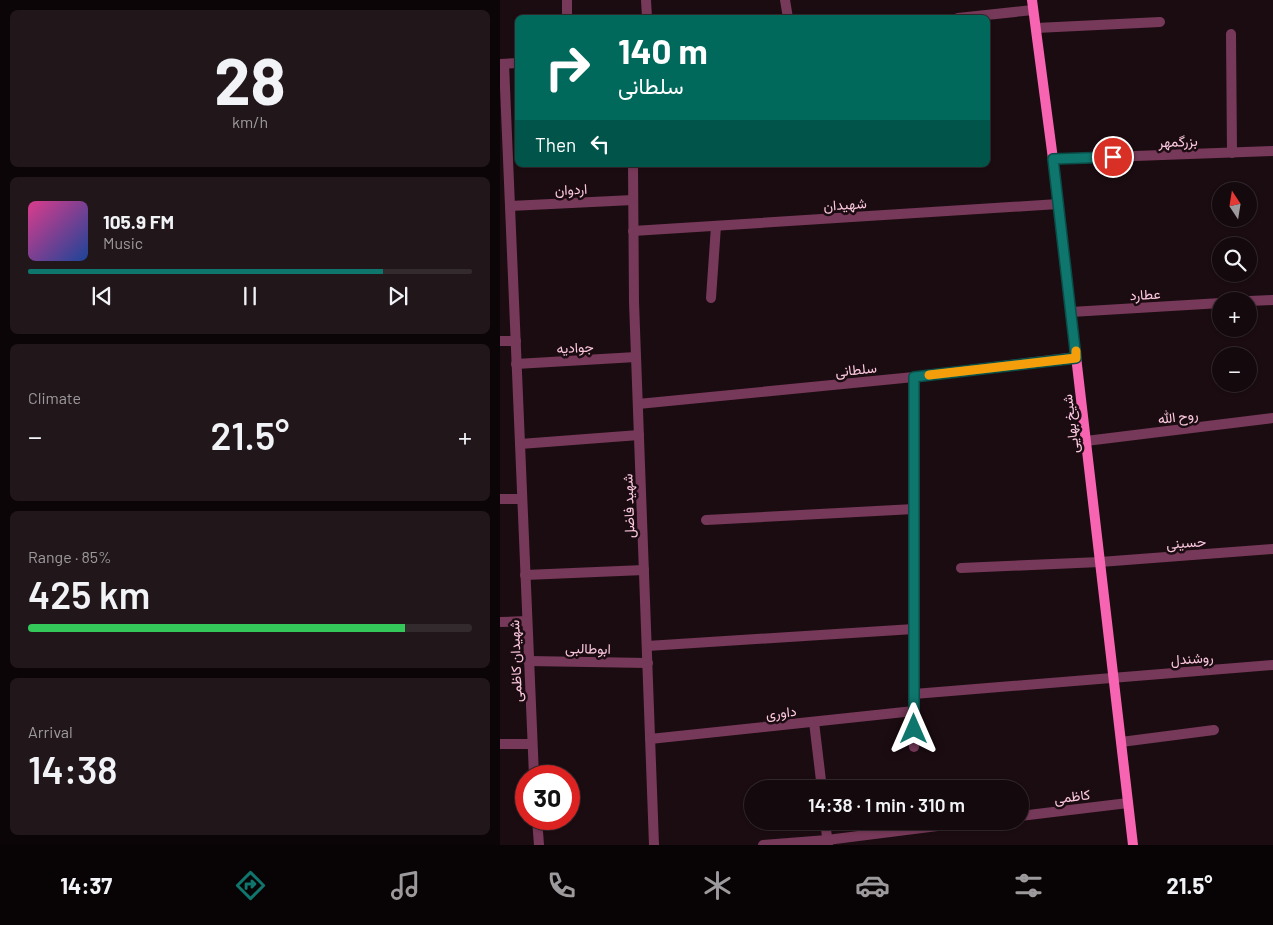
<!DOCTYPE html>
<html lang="en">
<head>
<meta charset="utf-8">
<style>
  :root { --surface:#14090d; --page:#21171b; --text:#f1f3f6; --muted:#9d9a9d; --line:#332a2e; --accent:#0f766e }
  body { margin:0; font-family:Barlow,Vazirmatn,sans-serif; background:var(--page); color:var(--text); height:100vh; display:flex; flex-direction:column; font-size:19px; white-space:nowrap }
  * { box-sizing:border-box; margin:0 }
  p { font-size:16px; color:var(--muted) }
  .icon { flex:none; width:28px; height:28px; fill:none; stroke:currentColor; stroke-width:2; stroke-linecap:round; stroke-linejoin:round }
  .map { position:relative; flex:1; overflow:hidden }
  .details { display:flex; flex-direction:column; gap:10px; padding:10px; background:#0b0507; width:500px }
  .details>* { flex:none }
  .guide { position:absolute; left:15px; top:15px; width:475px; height:152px; border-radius:8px; box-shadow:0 1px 4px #0004,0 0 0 1px var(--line); background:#00695c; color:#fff; overflow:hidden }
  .needle { width:32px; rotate:348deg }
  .controls { position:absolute; left:712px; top:182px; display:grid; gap:10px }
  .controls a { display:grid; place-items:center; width:45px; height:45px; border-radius:50%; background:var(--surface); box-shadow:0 1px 4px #0004,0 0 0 1px var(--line); font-size:25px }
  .speed { position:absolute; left:15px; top:765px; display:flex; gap:10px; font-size:25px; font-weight:700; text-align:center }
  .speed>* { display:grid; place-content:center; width:65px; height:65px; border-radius:50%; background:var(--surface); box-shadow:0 1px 4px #0004,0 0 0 1px var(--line); line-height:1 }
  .speed .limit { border:8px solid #d22; background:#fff; color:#111 }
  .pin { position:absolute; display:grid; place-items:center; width:42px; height:42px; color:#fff; margin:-21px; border:2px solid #fff; border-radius:50%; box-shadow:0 1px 5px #0007 }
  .me { position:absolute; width:55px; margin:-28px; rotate:0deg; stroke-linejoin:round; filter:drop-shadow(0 0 4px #0008) }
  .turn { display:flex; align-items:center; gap:18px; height:105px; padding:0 20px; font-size:22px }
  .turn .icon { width:65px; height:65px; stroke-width:2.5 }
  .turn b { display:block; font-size:35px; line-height:42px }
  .then { display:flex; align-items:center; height:48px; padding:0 20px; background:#0003; gap:10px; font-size:19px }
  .big { font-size:38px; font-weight:600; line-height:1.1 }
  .details .tile { flex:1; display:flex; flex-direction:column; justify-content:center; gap:8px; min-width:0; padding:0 18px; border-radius:8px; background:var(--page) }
  .details .dial { align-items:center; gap:0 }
  .dial b { font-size:65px; line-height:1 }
  .song { display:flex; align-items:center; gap:15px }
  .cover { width:60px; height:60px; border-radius:8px; background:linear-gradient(135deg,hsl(330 70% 55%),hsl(220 70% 35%)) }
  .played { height:5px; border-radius:2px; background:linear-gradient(90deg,var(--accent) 80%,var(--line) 80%) }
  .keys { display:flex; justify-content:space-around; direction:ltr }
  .heat { display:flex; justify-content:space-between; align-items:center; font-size:28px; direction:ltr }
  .charge { height:8px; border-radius:4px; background:linear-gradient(90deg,#34c759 85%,var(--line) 0) }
  .trip { position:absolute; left:244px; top:780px; width:285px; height:50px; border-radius:25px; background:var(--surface); box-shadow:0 1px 4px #0004,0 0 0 1px var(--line); font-weight:600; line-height:50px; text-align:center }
  .tabs { display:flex; height:80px; justify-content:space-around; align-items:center; background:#080405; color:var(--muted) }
  .tabs .icon { width:35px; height:35px }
  .tabs .on { color:var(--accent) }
  .tabs b { font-size:22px; color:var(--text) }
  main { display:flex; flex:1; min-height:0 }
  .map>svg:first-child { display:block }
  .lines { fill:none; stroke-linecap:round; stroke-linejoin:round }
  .service { stroke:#773959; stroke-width:10 }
  .minor { stroke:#773959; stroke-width:10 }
  .secondary { stroke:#f764b1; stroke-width:10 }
  .route-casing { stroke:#0a4d48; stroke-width:12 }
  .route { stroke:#0f766e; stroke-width:9 }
  .slow { stroke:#f59e0b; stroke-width:9 }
  .labels { text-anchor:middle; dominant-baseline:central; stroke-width:5; stroke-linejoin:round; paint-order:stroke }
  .street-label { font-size:14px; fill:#fcc8df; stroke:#1b0c11 }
</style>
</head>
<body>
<main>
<section class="details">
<div class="tile dial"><b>28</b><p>km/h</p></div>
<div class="tile">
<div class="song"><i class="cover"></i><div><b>105.9 FM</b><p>Music</p></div></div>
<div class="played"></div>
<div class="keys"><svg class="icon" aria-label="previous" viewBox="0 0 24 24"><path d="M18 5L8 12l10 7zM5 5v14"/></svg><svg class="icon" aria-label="pause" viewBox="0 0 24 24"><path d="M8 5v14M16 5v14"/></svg><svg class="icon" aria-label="next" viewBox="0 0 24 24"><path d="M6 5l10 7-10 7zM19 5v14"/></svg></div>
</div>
<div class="tile"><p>Climate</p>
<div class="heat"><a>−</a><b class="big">21.5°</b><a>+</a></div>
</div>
<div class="tile"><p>Range · 85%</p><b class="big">425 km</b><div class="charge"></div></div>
<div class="tile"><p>Arrival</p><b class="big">14:38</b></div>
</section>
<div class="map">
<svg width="773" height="845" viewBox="0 0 773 845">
  <rect width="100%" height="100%" fill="#1b0c11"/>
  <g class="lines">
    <g class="service">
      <polyline points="146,0 147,18"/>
      <polyline points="285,0 288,18"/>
      <polyline points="536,28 660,22"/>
      <polyline points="731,34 732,153"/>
      <polyline points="211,298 216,226"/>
      <polyline points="206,520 414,509"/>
      <polyline points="461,568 600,562"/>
      <polyline points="621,742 714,730"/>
    </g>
    <g class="minor">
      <polyline points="67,18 67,0"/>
      <polyline points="458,18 533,10"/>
      <polyline points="0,64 18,63"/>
      <polyline points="4,64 34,776"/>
      <polyline points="553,159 773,151"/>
      <polyline points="133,165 134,302 154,845"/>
      <polyline points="10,206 133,200"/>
      <polyline points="133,231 558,204"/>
      <polyline points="749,301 773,300"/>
      <polyline points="571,312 721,303"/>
      <polyline points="0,341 16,341"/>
      <polyline points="16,364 136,357"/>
      <polyline points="138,404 414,377 576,357"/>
      <polyline points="586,441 773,418"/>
      <polyline points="20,444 139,435"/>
      <polyline points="0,499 22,499"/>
      <polyline points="600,562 773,549"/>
      <polyline points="25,575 144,570"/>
      <polyline points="0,622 27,621"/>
      <polyline points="147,646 414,629"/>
      <polyline points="28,661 148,663"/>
      <polyline points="414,694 773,665"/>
      <polyline points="314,722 322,789"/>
      <polyline points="150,739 414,711"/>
      <polyline points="0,744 32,744"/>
      <polyline points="414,747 414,377"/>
      <polyline points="520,816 628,803"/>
      <polyline points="37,819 39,845"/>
      <polyline points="325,821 328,845"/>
      <polyline points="263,845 327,840 477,821"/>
    </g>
    <polyline class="secondary" points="532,0 553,159 633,845"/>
  </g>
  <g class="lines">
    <defs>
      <polyline id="route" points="414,729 414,377 576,358 553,159 613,157"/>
    </defs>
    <use href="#route" class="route-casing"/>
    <use href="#route" class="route"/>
    <polyline class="slow" points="429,375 576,358 576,351"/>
  </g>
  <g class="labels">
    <g class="street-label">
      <text transform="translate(678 141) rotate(-2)">بزرگمهر</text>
      <text transform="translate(71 189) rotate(-3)">اردوان</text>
      <text transform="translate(345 204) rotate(-4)">شهیدان</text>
      <text transform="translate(645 294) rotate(-3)">عطارد</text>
      <text transform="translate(75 347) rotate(-3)">جوادیه</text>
      <text transform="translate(356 369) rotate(-6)">سلطانی</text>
      <text transform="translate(678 416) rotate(-7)">روح الله</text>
      <text transform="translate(570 424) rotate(-97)">شیخ بهایی</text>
      <text transform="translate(128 506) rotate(-92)">شهید فاضل</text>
      <text transform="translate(686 542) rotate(-4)">حسینی</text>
      <text transform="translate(88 648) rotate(1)">ابوطالبی</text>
      <text transform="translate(692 658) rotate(-4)">روشندل</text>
      <text transform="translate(15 661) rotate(-92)">شهیدان کاظمی</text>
      <text transform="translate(281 712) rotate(-6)">داوری</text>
      <text transform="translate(572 796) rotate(-7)">کاظمی</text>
    </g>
  </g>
</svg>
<div class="controls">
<a><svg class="needle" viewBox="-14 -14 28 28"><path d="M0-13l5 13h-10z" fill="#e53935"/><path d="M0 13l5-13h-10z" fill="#9d9a9d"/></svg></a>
<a><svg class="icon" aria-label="search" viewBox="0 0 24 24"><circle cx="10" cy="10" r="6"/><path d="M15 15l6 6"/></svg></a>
<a>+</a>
<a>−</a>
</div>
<div class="speed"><div class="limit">30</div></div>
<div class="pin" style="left:613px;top:157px;background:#d93025"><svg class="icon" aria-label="arrive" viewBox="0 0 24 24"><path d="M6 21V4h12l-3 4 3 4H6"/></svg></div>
<svg class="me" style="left:414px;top:729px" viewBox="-20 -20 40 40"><path d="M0-17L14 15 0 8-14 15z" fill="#0f766e" stroke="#fff" stroke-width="4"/></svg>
<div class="trip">14:38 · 1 min · 310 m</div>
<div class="guide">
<div class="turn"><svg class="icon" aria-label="right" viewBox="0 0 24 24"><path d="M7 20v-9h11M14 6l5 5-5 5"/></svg><div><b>140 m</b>سلطانی</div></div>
<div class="then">Then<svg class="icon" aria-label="left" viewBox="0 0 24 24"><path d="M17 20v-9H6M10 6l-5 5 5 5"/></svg></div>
</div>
</div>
</main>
<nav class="tabs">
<b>14:37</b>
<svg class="icon on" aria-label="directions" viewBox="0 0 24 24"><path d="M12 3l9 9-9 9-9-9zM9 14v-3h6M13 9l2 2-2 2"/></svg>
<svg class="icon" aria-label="music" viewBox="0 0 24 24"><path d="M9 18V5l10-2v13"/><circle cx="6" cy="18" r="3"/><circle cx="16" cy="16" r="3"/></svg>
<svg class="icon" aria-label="phone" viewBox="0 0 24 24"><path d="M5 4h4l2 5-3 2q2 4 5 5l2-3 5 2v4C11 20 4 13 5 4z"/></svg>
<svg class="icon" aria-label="climate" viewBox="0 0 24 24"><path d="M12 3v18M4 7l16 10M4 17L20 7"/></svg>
<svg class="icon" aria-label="car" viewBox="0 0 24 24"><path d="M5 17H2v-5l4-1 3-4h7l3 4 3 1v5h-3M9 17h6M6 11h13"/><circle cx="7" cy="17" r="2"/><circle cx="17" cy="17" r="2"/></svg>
<svg class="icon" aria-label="filters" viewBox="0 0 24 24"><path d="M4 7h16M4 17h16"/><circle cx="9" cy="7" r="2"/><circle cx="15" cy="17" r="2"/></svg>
<b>21.5°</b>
</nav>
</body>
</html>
